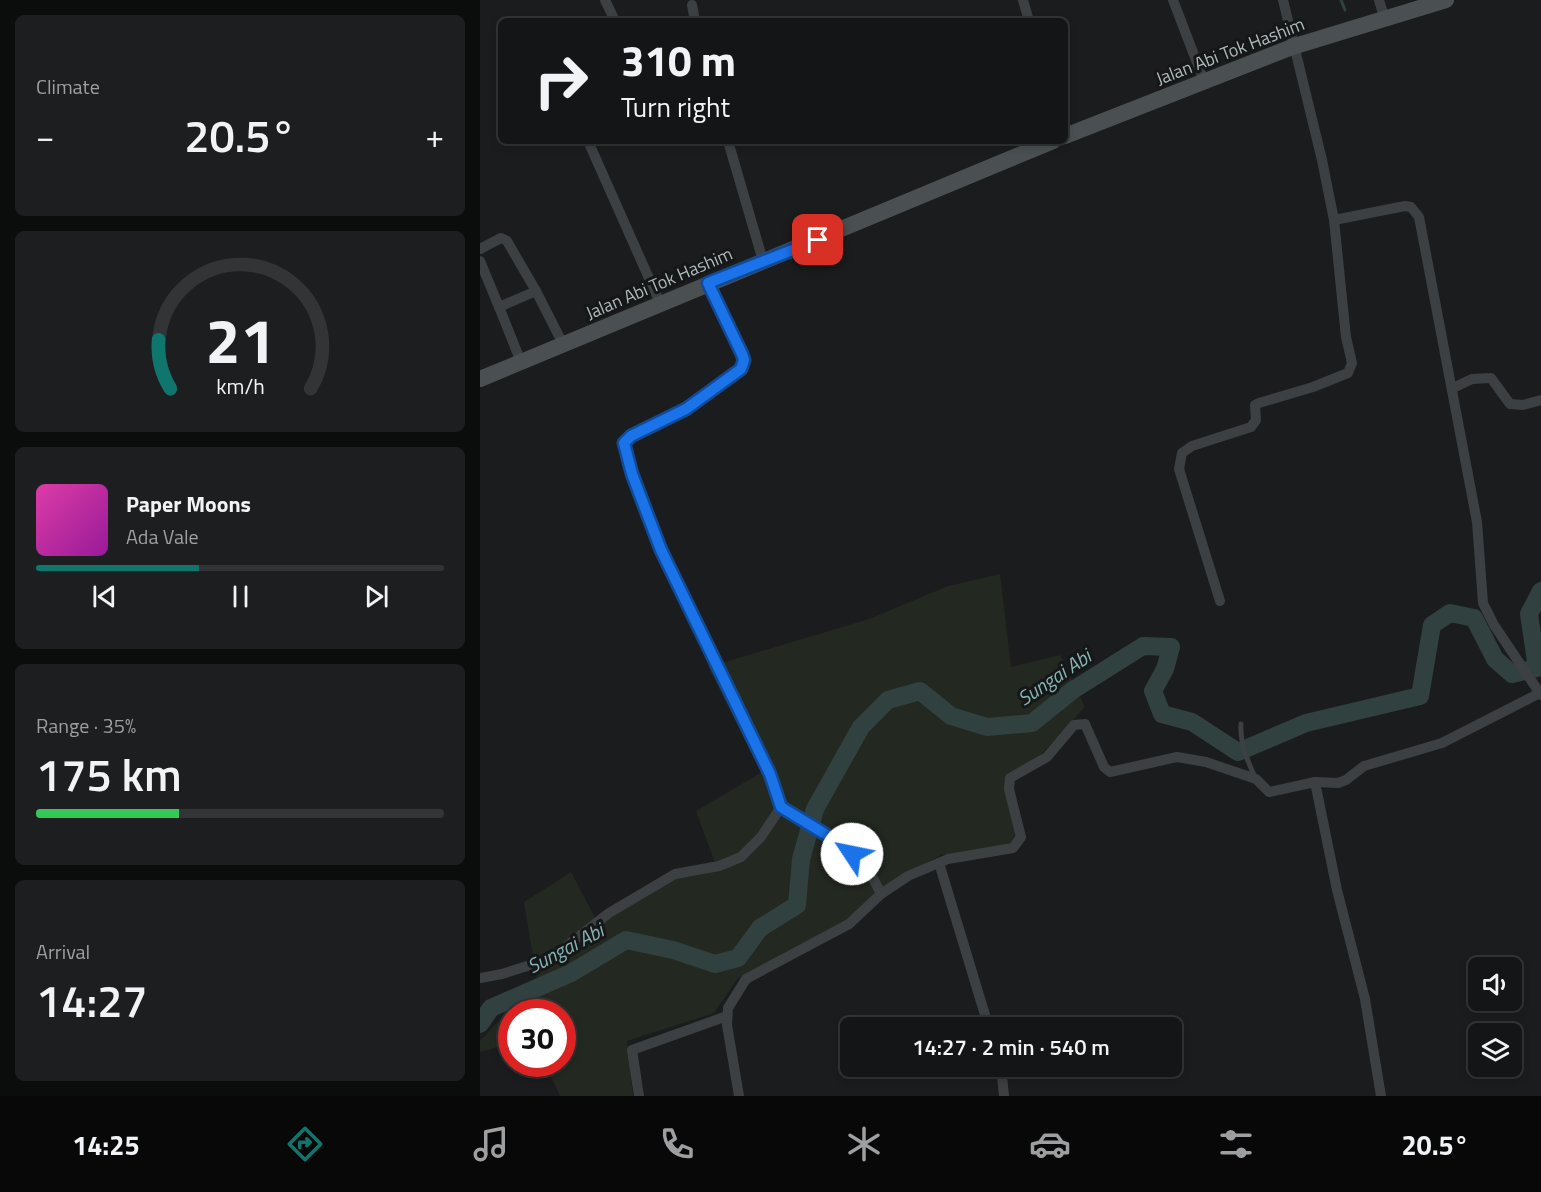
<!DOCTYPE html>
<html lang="en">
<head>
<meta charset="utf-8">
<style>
  :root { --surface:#141516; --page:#1d1e1f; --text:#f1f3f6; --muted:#9d9fa1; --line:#333435; --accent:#0f766e }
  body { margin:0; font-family:"Titillium Web",sans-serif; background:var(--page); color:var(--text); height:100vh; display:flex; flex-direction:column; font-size:22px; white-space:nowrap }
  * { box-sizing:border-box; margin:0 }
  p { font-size:20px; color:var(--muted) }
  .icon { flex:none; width:33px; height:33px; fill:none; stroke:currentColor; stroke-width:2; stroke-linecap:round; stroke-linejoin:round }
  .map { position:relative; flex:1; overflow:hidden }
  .panel { display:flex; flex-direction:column; gap:15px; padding:15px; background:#0b0c0c; width:480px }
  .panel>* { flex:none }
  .guide { position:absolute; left:18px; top:18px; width:570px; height:126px; border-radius:9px; box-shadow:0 3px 9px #0003,0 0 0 2px var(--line); background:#141516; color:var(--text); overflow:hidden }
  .tools { position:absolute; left:988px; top:957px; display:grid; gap:12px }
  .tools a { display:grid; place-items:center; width:54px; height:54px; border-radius:9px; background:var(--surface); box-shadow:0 3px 9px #0003,0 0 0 2px var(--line); font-size:30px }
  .speed { position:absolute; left:18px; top:999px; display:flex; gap:12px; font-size:30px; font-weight:700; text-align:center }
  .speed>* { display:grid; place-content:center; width:78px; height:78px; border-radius:50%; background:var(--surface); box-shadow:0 3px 9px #0003,0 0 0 2px var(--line); line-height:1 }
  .speed .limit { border:9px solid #d22; background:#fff; color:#111 }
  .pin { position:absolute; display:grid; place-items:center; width:51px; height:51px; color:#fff; margin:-26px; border-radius:12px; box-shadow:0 3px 9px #0006 }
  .me { position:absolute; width:66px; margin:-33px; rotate:304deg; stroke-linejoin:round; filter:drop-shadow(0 0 4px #0008) }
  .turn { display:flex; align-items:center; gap:21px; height:126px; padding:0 24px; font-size:27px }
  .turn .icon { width:78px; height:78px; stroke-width:2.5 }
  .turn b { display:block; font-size:42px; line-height:51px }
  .big { font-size:45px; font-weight:600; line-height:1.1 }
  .panel .tile { flex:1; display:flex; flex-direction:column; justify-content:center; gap:9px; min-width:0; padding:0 21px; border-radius:9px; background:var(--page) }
  .panel .dial { align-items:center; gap:0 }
  .dial svg { height:156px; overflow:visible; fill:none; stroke:var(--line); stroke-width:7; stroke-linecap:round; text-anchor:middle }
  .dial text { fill:var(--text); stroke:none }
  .song { display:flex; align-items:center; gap:18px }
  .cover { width:72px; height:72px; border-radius:9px; background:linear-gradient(135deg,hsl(320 70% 55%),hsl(300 70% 35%)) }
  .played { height:6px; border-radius:3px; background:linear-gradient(90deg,var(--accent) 40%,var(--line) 40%) }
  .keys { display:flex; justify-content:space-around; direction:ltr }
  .heat { display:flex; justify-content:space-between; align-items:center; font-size:33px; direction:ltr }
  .charge { height:9px; border-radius:4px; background:linear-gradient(90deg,#34c759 35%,var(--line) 0) }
  .trip { position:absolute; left:360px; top:1017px; width:342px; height:60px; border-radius:9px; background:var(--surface); box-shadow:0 3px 9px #0003,0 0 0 2px var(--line); font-weight:600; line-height:60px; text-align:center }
  .menu { display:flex; height:96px; justify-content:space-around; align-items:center; background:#080809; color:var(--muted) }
  .menu .icon { width:42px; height:42px }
  .menu .active { color:var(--accent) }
  .menu b { font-size:27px; color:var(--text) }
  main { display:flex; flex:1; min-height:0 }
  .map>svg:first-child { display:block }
  .green { fill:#232821 }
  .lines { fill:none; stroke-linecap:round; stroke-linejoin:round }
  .stream { stroke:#314140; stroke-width:3 }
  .river { stroke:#314140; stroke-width:18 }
  .service { stroke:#3c4042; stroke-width:5 }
  .minor { stroke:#3c4042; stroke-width:10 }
  .secondary { stroke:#4a5052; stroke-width:16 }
  .route-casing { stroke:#114b97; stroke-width:15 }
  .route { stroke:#1a73e8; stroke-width:10 }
  .labels { text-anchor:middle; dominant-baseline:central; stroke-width:6; stroke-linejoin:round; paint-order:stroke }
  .street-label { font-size:18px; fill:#aeb9bc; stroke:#161718 }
  .water-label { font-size:20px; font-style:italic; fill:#87b5b4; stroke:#161718 }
</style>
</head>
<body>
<main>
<section class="panel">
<div class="tile"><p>Climate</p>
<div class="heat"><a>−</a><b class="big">20.5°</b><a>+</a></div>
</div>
<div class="tile dial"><svg viewBox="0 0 100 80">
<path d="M14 69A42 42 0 1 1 86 69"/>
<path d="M14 69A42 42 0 0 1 8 44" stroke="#0f766e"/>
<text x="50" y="56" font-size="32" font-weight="700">21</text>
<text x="50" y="72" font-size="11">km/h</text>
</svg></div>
<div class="tile">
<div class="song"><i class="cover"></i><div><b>Paper Moons</b><p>Ada Vale</p></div></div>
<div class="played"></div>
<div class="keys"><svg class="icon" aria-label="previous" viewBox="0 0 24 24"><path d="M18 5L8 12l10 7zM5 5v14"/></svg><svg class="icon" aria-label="pause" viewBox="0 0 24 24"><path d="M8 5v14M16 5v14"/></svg><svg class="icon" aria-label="next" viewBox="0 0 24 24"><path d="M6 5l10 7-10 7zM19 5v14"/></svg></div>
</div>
<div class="tile"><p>Range · 35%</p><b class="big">175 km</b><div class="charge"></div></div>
<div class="tile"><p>Arrival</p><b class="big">14:27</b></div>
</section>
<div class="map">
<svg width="1061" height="1096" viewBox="0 0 1061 1096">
  <rect width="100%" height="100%" fill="#1b1c1d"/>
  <polygon class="green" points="520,574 531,667 580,655 605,707 560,756 525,776 540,834 525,848 461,855 408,885 345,940 258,978 234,1013 147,1041 153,1096 80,1096 65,1064 82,1064 82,1012 32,1012 31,1043 0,1052 0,1041 28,1011 60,999 44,902 91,872 118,923 201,872 236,866 216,811 282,772 228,667 389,619 468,586"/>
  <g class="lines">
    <polyline class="stream" points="861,0 865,10"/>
    <polyline class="river" points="0,1024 11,1008 91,973 146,940 193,950 235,964 258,958 280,928 317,905 321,859 335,809 381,727 408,700 440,691 471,716 507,727 552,723 593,690 663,646 691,647 685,669 673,691 682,714 712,722 758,752 826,723 940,696 952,625 970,613 994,618 1015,659 1032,674 1057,668 1049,614 1061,591"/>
    <path class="service" d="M761,724C760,743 767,760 775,777"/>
    <g class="minor">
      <polyline points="125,0 135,21"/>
      <polyline points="543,0 549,21"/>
      <polyline points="693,0 724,81"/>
      <polyline points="803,0 842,160 854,220 925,206 931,207 939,217 997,522 1003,603 1014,625 1061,695"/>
      <polyline points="899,0 904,17"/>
      <polyline points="212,5 215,21"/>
      <polyline points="108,141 180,303"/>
      <polyline points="248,141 283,261"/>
      <polyline points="542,141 547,152"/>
      <polyline points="0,249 21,238 27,241 56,291"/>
      <polyline points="0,261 19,307"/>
      <polyline points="41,362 19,307 56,291 83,344"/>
      <polyline points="973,388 992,379 1011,378 1030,404 1043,405 1061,400"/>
      <polyline points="740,601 699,469 702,453 712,446 771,427 776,420 775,405 779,403 833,387 868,373 872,363 866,337 854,220"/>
      <polyline points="835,782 857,890 885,999 901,1096"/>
      <polyline points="301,807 363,845 393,878 401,894"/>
      <polyline points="459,863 509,1028"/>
      <polyline points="0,978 22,974 57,963 79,952 129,913 195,874 239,866 261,857 281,837 301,807 290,774 181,550 145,448 147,439 206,409 261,369 264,360 262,354 228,283"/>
      <polyline points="521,1066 524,1096"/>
      <polyline points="159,1096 152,1050 247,1016"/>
      <polyline points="259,1096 247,1025 248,1008 266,979 369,924 401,894 428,876 468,859 533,848 541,837 529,789 530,778 567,757 594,725 605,724 624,767 630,772 697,757 726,762 776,779 789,792 835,782 858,783 866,780 884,766 962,743 1060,693"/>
    </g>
    <g class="secondary">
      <polyline points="585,136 812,47 966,0"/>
      <polyline points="0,379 573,141"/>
    </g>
  </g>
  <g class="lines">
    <defs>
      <polyline id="route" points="338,240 228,283 262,354 264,360 261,369 206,409 151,436 144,443 152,474 181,550 290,774 301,807 363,845 372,854"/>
    </defs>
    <use href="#route" class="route-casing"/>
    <use href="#route" class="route"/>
  </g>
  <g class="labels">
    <g class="street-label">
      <text transform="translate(750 51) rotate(-21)">Jalan Abi Tok Hashim</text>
      <text transform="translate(179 283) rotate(-23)">Jalan Abi Tok Hashim</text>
    </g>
    <g class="water-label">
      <text transform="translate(574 677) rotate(-34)">Sungai Abi</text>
      <text transform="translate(85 948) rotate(-28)">Sungai Abi</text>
    </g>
  </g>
</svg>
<div class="tools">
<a><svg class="icon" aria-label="sound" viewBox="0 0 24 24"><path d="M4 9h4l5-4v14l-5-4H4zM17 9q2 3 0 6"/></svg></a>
<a><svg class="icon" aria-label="layers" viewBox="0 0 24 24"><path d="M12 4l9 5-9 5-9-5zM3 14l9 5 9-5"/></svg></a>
</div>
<div class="speed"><div class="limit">30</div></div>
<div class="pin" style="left:338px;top:240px;background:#d93025"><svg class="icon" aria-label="arrive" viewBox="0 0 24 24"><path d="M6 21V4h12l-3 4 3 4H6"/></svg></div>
<svg class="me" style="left:372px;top:854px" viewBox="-20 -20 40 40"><circle r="19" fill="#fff"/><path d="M0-13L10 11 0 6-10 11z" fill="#1a73e8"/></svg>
<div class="trip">14:27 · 2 min · 540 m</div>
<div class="guide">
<div class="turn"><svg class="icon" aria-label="right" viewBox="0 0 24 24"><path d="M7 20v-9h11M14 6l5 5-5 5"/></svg><div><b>310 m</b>Turn right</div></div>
</div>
</div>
</main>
<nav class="menu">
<b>14:25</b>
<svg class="icon active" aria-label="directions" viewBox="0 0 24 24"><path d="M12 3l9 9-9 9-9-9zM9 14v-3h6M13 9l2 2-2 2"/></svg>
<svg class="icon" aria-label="music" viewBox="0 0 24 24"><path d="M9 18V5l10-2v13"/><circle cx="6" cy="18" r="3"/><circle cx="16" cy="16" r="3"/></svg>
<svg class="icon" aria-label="phone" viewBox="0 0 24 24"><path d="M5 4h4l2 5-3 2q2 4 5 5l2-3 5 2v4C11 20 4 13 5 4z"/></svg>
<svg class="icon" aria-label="climate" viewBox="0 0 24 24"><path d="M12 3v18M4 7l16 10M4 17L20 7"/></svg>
<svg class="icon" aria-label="car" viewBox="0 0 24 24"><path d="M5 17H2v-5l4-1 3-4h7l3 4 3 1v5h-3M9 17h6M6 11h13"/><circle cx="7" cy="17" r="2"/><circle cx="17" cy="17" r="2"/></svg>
<svg class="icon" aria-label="filters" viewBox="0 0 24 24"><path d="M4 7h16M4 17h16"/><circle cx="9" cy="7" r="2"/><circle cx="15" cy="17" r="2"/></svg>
<b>20.5°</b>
</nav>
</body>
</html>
